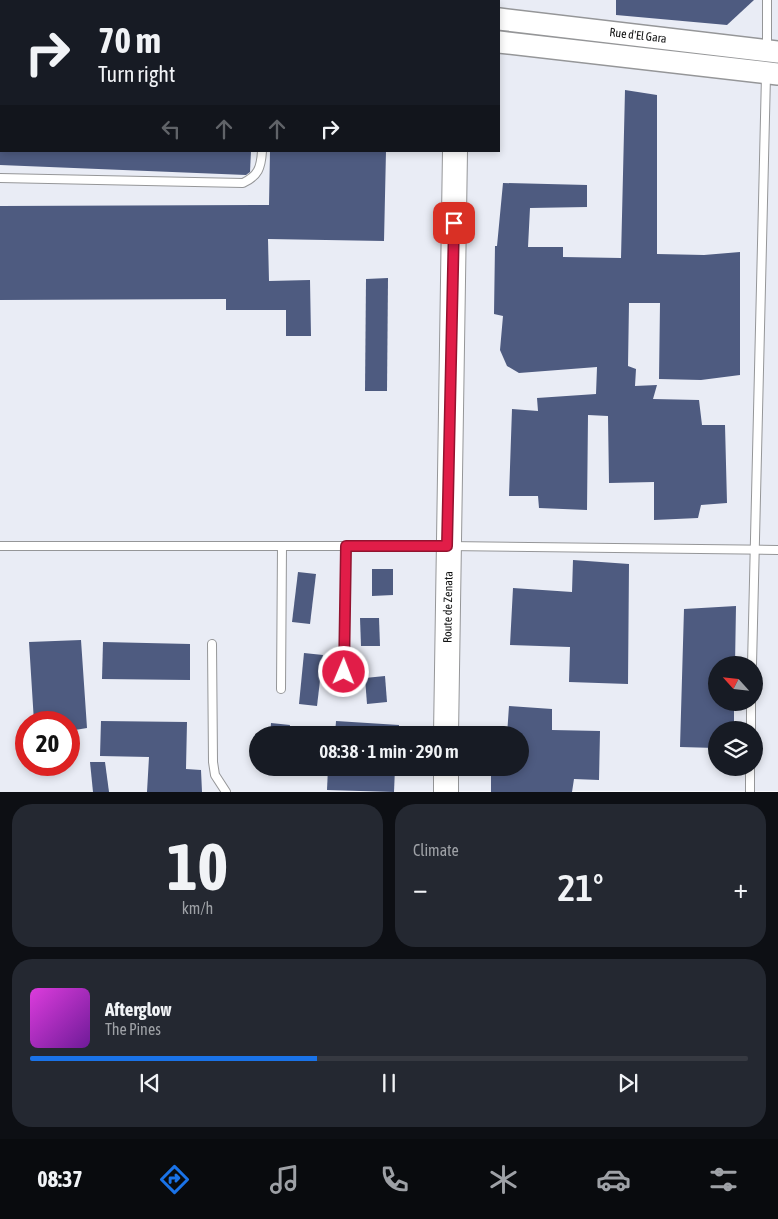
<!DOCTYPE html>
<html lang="en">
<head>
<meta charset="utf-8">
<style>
  :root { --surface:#171b24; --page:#242831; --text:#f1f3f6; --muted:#9ea1a6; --line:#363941; --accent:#1a73e8 }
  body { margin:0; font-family:"Asap Condensed",sans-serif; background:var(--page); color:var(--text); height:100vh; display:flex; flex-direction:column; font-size:19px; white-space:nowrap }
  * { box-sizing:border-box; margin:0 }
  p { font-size:16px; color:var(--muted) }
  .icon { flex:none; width:28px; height:28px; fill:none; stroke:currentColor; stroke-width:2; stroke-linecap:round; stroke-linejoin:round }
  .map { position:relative; height:792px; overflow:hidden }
  .panel { display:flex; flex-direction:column; gap:12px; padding:12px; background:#0d0f14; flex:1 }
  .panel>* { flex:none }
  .top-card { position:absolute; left:0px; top:0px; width:500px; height:152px; box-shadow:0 2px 8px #0003; background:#171b24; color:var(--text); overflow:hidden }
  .needle { width:32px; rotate:297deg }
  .fabs { position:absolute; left:708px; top:656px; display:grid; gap:10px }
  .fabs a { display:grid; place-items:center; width:55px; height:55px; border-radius:50%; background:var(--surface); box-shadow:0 2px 8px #0003; font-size:25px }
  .speed { position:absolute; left:15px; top:711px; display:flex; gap:10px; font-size:25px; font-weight:700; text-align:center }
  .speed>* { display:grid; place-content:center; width:65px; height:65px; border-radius:50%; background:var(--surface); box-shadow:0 2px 8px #0003; line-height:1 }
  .speed .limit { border:8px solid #d22; background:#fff; color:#111 }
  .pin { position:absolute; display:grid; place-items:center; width:42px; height:42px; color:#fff; margin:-21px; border-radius:10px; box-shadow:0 2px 8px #0006 }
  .me { position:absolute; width:55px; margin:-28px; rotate:1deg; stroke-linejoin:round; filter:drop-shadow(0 0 4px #0008) }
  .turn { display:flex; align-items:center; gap:18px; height:105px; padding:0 15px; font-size:22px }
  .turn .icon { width:65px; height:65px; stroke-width:2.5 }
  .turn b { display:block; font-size:35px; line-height:42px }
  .lanes { display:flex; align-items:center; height:48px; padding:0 15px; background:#0003; justify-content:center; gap:25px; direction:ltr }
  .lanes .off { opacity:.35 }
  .big { font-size:38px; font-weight:600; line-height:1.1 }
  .panel .widget { flex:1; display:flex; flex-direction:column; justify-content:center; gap:8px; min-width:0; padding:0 18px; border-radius:20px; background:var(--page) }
  .panel .dial { align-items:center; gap:0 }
  .dial b { font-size:65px; line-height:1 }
  .song { display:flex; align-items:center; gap:15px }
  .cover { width:60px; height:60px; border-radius:8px; background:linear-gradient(135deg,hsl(300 70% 55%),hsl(280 70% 35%)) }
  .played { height:5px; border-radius:2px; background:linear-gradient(90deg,var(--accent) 40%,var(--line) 40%) }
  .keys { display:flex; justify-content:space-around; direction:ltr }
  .heat { display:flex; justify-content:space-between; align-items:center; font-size:28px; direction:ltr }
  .panel .tiles { flex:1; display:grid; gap:12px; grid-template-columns:1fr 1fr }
  .widget:last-child { grid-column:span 2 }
  .trip { position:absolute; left:249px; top:726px; width:280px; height:50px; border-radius:25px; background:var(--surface); box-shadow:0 2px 8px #0003; font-weight:600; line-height:50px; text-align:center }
  .tab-bar { display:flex; height:80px; justify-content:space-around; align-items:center; background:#090b0e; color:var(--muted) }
  .tab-bar .icon { width:35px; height:35px }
  .tab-bar .active { color:var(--accent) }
  .tab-bar b { font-size:22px; color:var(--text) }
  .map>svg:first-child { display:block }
  .built { fill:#e9ecf5; fill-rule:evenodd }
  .building { fill:#4e5b80 }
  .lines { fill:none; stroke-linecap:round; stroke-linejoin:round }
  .lane-casing { stroke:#959698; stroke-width:10 }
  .secondary-casing { stroke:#959698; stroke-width:24 }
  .primary-casing { stroke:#959698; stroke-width:26 }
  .lane { stroke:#fff; stroke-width:8 }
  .secondary { stroke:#fff; stroke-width:21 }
  .primary { stroke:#fff; stroke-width:24 }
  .route-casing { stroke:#92132f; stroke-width:12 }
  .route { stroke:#e11d48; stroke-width:9 }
  .labels { text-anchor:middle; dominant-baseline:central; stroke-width:5; stroke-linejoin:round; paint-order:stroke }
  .street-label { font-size:12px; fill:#111212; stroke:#fff }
</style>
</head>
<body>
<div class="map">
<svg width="778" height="792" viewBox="0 0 778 792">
  <rect width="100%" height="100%" fill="#f9f9fc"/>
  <path class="built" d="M0,0H778V791L0,792ZM1,1H499V151H1ZM716,665H754V702H716ZM26,722H69V765H26ZM716,730H754V768H716ZM258,735H520V768H258Z"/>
  <g class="building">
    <polygon points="616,0 754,0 727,25 616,15"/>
    <polygon points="625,90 657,95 657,254 704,255 740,252 740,375 701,380 659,379 660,303 629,303 628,366 636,369 635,386 657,385 653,399 699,400 702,425 725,425 727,503 701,505 698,518 654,520 654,482 609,483 608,416 588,415 587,510 539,508 538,496 509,496 512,409 538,411 537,398 596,394 597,367 519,373 507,366 500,350 503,316 494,314 495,246 497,246 503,183 587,185 587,207 530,208 528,247 563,247 563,257 621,258"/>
    <polygon points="0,151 251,151 250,172 246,175 0,165"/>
    <polygon points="270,151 386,151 384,241 268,239 269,281 310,280 311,336 286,336 286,310 226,310 226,299 0,300 0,206 269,205"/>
    <polygon points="388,278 387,391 365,391 366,279"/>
    <polygon points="573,560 629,564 628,684 569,682 570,647 510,645 513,588 572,592"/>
    <polygon points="372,569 393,569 393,595 372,596"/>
    <polygon points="298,572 316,574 310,624 292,622"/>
    <polygon points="736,606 735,665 716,665 716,702 734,702 734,730 716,730 716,748 680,747 684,609"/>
    <polygon points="360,618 379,618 380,646 361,646"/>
    <polygon points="81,640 87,728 69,731 69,722 34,722 29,642"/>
    <polygon points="103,642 190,644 190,680 102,679"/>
    <polygon points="304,653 323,655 317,706 299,704"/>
    <polygon points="385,676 387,702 367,704 365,678"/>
    <polygon points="509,706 552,709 552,730 600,731 599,780 574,779 572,792 491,792 491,773 504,774 504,768 520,768 520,735 507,735"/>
    <polygon points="101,721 187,722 186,769 201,770 202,792 147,792 149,757 100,756"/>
    <polygon points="336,721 399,725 399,735 335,735"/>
    <polygon points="271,723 290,725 288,735 270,735"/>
    <polygon points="90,762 105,762 109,792 93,792"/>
    <polygon points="328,768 395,768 394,792 327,790"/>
  </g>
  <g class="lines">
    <defs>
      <g id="lane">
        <polyline points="259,0 259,1"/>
        <polyline points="767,48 767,0"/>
        <path d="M0,178L243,183C258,176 261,168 262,151"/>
        <polyline points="0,546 447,546 778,550"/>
        <polyline points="212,644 213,762 215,775 226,792"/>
        <polyline points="752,665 766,75"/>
        <polyline points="281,689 282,546"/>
        <polyline points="344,690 346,546"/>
        <polyline points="751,730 751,702"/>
        <polyline points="750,792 750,768"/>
      </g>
      <g id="secondary">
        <path id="s1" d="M499,19L778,52"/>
        <polyline points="499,42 778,74"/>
      </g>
      <g id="primary">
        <polyline points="457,1 457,0"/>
        <path id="s2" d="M446,735L455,151"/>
        <polyline points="446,792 446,768"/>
      </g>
    </defs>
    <use href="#lane" class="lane-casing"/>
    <use href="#secondary" class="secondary-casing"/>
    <use href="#primary" class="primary-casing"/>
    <use href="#lane" class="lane"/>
    <use href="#secondary" class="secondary"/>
    <use href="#primary" class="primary"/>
  </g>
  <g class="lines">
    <defs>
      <polyline id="route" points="344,672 346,546 447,546 454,223"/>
    </defs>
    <use href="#route" class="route-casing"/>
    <use href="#route" class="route"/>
  </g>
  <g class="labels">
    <g class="street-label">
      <text stroke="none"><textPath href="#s1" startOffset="140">Rue d'El Gara</textPath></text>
      <text stroke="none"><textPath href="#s2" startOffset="128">Route de Zenata</textPath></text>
    </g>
  </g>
</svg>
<div class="fabs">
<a><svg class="needle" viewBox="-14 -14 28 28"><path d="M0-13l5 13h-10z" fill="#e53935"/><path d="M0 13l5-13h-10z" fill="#9ea1a6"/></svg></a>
<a><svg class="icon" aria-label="layers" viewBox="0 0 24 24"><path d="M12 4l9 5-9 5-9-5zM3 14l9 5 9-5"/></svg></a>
</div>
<div class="speed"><div class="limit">20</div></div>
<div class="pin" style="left:454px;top:223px;background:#d93025"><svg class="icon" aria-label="arrive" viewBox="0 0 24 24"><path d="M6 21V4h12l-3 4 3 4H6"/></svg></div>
<svg class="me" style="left:344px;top:672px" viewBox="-20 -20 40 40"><circle r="17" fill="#e11d48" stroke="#fff" stroke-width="3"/><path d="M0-11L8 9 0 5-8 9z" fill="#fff"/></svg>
<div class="trip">08:38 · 1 min · 290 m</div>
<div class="top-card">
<div class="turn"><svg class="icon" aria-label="right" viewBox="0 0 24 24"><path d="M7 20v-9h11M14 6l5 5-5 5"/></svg><div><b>70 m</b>Turn right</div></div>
<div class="lanes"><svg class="icon off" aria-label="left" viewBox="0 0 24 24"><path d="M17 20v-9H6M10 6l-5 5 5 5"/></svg><svg class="icon off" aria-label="ahead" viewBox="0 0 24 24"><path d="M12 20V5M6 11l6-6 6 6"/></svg><svg class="icon off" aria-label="ahead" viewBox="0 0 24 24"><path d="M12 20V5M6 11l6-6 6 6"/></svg><svg class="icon" aria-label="right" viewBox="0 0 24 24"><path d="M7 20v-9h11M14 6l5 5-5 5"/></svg></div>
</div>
</div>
<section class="panel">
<div class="tiles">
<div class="widget dial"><b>10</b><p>km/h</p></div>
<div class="widget"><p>Climate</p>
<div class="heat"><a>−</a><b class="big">21°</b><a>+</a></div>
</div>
<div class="widget">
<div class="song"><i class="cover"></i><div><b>Afterglow</b><p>The Pines</p></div></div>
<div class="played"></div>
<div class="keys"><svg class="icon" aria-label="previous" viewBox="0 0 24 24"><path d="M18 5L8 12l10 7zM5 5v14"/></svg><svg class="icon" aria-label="pause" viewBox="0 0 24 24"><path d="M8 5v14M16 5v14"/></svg><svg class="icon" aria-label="next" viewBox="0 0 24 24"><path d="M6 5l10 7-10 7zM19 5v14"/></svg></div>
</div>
</div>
</section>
<nav class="tab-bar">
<b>08:37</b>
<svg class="icon active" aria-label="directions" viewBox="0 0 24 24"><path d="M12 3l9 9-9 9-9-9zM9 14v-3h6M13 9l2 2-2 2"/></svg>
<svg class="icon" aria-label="music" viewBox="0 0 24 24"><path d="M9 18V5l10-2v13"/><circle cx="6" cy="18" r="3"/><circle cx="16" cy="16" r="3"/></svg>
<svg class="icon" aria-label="phone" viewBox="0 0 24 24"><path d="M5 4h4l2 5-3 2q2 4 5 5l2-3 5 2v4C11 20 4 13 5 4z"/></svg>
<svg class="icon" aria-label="climate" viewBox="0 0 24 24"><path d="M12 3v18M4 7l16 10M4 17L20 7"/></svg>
<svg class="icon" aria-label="car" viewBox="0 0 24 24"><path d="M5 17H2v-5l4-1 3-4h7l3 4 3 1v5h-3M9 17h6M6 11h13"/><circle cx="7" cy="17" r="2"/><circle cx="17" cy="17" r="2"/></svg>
<svg class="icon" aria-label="filters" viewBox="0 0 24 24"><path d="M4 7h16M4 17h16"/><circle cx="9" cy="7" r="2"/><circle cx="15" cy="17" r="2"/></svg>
</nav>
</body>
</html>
